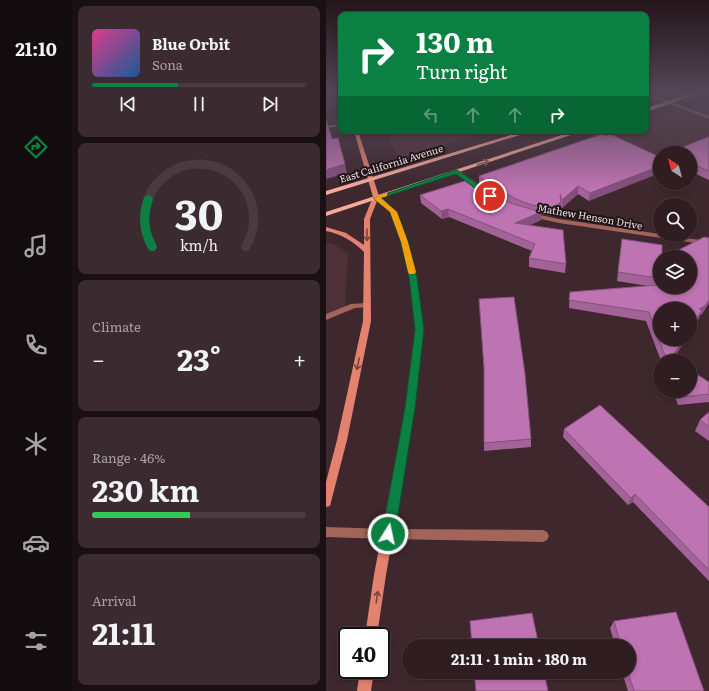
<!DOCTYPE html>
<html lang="en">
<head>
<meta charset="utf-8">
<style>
  :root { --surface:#2f1d22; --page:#3b2a2f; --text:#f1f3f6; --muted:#a7a2a5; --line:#4a3b40; --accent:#0b8043 }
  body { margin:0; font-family:Literata,serif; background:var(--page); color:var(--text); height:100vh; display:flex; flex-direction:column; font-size:15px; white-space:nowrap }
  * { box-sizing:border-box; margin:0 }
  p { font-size:13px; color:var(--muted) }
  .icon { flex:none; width:22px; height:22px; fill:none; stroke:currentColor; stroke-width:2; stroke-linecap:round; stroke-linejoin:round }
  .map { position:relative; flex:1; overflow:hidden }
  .sheet { display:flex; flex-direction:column; gap:6px; padding:6px; background:#1a1013; width:254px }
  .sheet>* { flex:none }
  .guide { position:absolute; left:12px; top:12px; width:311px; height:122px; border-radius:8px; box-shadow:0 2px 6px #0003,0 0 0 1px var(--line); background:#0b8043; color:#fff; overflow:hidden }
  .needle { width:26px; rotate:324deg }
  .controls { position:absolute; left:327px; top:146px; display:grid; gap:8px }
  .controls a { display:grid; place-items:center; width:44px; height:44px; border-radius:50%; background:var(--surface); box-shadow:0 2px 6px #0003,0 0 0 1px var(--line); font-size:20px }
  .speed { position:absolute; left:12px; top:627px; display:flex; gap:8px; font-size:20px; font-weight:700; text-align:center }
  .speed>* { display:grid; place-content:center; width:52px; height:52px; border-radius:50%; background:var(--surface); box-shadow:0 2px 6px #0003,0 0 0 1px var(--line); line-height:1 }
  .speed .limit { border:2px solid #111; border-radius:6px; background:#fff; color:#111 }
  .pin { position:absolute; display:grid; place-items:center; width:34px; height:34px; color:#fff; margin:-17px; border:2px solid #fff; border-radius:50%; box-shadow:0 1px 4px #0007 }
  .me { position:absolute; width:44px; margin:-22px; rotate:10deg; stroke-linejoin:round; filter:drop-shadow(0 0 3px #0008) }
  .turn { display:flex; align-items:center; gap:14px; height:84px; padding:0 12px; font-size:18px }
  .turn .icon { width:52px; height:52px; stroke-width:2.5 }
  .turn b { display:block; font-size:28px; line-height:34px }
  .lanes { display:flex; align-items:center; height:38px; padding:0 12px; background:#0003; justify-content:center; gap:20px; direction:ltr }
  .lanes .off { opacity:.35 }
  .big { font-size:30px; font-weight:700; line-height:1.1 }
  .sheet .tile { flex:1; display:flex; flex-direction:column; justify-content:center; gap:6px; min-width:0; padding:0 14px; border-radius:8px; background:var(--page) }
  .sheet .dial { align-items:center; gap:0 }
  .dial svg { height:104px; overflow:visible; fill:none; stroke:var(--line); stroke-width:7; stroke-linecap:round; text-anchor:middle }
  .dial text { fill:var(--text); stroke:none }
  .song { display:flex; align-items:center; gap:12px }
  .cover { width:48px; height:48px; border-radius:6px; background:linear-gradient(135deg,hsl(330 70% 55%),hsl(210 70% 35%)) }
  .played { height:4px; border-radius:2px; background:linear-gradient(90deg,var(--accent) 40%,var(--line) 40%) }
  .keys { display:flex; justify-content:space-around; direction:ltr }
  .heat { display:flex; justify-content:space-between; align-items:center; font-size:22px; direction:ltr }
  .charge { height:6px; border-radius:3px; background:linear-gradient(90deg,#34c759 46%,var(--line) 0) }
  .trip { position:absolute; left:76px; top:639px; width:234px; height:40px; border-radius:20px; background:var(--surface); box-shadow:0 2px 6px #0003,0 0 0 1px var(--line); font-weight:700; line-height:40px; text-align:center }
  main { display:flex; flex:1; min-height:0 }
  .menu { display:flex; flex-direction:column; width:72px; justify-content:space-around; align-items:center; background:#130c0e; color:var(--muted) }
  .menu .icon { width:28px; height:28px }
  .menu .selected { color:var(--accent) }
  .menu b { font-size:18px; color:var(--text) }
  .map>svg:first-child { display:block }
  .built { fill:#4e3038 }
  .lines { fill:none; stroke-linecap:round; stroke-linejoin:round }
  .lane { fill:#a3655a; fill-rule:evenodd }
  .street { fill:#a3655a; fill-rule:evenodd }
  .secondary { fill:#e48270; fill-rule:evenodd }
  .primary { fill:#f7aa9c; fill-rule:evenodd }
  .wall { fill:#a36399 }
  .shaded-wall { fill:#85507d }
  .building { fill:#be73b2; stroke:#85507d }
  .oneway { stroke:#8b5f5a }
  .oneway2 { stroke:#78463f }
  .route { fill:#0b8043; stroke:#07532c }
  .slow { fill:#f59e0b }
  .labels { text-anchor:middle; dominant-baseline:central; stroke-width:4; stroke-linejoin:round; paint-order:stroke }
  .far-street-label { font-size:10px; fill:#eddde0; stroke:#1f1417 }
</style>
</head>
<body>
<main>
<nav class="menu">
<b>21:10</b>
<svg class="icon selected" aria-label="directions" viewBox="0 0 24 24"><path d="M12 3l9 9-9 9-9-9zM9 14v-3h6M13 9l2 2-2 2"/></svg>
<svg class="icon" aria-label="music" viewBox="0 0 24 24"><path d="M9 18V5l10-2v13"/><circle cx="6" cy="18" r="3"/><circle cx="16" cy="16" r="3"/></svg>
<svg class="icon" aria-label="phone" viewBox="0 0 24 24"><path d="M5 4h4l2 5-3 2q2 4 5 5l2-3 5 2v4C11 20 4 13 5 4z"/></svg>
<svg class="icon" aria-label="climate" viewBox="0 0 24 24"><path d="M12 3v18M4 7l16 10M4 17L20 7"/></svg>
<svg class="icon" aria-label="car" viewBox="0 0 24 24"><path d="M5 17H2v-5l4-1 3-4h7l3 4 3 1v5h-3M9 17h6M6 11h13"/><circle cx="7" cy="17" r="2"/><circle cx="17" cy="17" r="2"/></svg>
<svg class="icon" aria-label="filters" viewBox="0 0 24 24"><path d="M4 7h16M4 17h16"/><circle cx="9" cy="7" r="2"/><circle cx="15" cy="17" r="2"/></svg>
</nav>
<section class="sheet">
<div class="tile">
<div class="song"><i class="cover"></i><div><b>Blue Orbit</b><p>Sona</p></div></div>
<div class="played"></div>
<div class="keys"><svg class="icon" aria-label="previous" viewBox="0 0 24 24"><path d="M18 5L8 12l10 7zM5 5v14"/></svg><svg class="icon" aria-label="pause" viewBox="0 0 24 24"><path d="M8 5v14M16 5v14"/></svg><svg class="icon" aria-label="next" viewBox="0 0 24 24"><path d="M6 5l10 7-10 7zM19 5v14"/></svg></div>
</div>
<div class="tile dial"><svg viewBox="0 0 100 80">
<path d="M14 69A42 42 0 1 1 86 69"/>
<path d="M14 69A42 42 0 0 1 11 33" stroke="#0b8043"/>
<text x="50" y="56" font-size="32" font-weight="700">30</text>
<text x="50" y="72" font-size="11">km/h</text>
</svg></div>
<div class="tile"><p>Climate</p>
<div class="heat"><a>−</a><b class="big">23°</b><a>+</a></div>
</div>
<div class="tile"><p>Range · 46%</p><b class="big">230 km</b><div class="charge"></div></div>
<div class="tile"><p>Arrival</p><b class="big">21:11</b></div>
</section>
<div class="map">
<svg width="383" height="691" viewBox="0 0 383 691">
  <rect width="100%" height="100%" fill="#3f272e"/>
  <g class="built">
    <polygon points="383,99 383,139 349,153 334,153 334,159 278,135 289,131 320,131 320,121"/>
    <polygon points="61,131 167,131 72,159"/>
    <polygon points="0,242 10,245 22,254 19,307 0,315"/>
  </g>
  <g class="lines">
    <g class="lane">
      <polygon points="41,303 45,305 44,307 29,308 0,320 0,314 25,304"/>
      <polygon points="62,529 217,530 221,532 223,536 221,540 217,542 62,539 58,538 56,534 58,530"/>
    </g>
    <g class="street">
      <polygon points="320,93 383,116 383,119 320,95"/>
      <polygon points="15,124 15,126 0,128 0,126"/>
      <polygon points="129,170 133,170 152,185 152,187 148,187 129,172"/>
      <polygon points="204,213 233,219 334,234 334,235 383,241 383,245 233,223 202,216 202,214"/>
      <polygon points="0,527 62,529 66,530 68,534 66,538 62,539 0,537"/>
    </g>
    <g class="secondary">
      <path d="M28,131H32L53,196L70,211L81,242L90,277L97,330L89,408L60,575L51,636H39L48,575L79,408L89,330L84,277L75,242L64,212L51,201L44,219L45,321L21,440L5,502L4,506L0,507V482L11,440L37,321L38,252C27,241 15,234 0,231V227L20,233L38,245V219L47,197Z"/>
      <polygon points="34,670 48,670 45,691 31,691"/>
    </g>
    <g class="primary">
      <polygon points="325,92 332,92 320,96 320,93"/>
      <polygon points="370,92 377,92 320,112 320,108"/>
      <polygon points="198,131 207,131 0,195 0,191"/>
      <polygon points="248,131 257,131 0,216 0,212"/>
    </g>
  </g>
  <g class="wall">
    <polygon points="276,134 263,201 252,194 236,208 234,204 234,210 225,216 215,214 215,220 204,225 240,264 239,273 203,267 203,258 206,251 123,217 116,219 95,203 94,195 161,190 167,194 153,184 153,176"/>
    <polygon points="383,137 383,180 364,171 364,153"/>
    <polygon points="383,238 383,303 376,314 374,315 373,318 364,333 364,309 360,339 347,359 350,361 335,361 320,321 243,308 244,292 322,286 291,281 296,239 336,245 334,287"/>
    <polygon points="383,382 383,402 352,405 347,391 364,391"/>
    <polygon points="383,412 383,441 369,431 374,420"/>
    <polygon points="238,429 383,507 383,581 307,502 302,505 237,437"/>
    <polygon points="205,439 205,447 158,451 158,443"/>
    <polygon points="288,621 378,691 302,691 296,672 303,672 303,646 289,646 284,628"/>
  </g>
  <g class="shaded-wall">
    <polygon points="19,164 21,173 0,179 0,170"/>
    <polygon points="334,166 334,173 263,201 264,193"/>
    <polygon points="252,186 252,194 236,208 236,200"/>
    <polygon points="235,202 234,210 225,216 226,208"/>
    <polygon points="122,209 123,217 116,219 115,211"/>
    <polygon points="215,212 215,220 190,231 189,223"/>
    <polygon points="383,300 383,303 376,314 374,315 373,318 364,333 364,329 373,309"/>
    <polygon points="358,339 360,339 346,361 345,358"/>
    <polygon points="309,494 307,502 302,505 305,498"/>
  </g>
  <g class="building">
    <polygon points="0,121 1,121 6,139 12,138 19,164 0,170"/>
    <polygon points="276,134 279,136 284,134 334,157 334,166 264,193 252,186 236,200 234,194 235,202 226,208 206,205 190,199 167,186 153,176"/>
    <polygon points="382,137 383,137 383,171 364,163 364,153 342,153"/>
    <polygon points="145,179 161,190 184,203 215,212 189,223 237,230 240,264 203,258 209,244 122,209 115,211 94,195"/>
    <polygon points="378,237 383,238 383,300 379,306 373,309 376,310 364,329 364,309 334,309 334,339 358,339 345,358 350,361 341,361 323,312 243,300 244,292 332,285 332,278 292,272 296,239 336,245 336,257 334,257 334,287 364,287 364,257 339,257"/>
    <polygon points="188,297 199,374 205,439 158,443 158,368 153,299"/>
    <polygon points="364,370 383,382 383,394 355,397 353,391 364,391"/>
    <polygon points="274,405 383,507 383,570 309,494 305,498 238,429"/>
    <polygon points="383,412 383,427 374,420"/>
    <polygon points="350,612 378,691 308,691 302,672 303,672 303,646 295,646 288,621"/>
    <polygon points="206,613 213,646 146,646 144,621"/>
    <polygon points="148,672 218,672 222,691 150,691"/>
  </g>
  <defs><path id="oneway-shaft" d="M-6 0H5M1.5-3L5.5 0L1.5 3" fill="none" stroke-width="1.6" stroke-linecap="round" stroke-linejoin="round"/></defs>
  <use class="oneway" href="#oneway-shaft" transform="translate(157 163) rotate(-18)"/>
  <g class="oneway2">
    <use href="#oneway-shaft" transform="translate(41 235) rotate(90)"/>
    <use href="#oneway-shaft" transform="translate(32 364) rotate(102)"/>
    <use href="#oneway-shaft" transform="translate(51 597) rotate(-82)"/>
  </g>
  <linearGradient id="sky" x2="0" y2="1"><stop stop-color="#231519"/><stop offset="0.49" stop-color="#524757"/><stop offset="1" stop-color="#524757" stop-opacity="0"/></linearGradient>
  <rect width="383" height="189" fill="url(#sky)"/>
  <polygon class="route" points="131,170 166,194 166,197 161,197 130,174 55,198 71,212 82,242 91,277 98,330 89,408 69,534 67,539 62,541 58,539 56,534 79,408 89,330 83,277 75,242 64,212 47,198"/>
  <polygon class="slow" points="59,193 61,193 61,196 55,198 71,212 82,242 90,272 88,274 83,274 82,272 75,242 64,212 47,198"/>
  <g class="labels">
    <g class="far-street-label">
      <text transform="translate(65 163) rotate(-17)">East California Avenue</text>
      <text transform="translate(264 216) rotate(10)">Mathew Henson Drive</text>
    </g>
  </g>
</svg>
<div class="controls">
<a><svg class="needle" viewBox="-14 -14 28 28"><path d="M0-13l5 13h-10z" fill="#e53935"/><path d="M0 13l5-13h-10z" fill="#a7a2a5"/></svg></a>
<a><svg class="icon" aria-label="search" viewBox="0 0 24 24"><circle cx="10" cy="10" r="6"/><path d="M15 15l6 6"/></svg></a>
<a><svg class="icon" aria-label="layers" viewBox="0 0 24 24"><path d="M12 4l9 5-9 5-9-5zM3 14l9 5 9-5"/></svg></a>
<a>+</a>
<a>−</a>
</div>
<div class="speed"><div class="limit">40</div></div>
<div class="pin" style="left:164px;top:196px;background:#d93025"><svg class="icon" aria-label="arrive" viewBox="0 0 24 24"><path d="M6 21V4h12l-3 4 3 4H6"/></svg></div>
<svg class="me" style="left:62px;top:534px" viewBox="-20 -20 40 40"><circle r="17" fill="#0b8043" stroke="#fff" stroke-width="3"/><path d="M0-11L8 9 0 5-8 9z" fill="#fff"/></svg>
<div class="trip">21:11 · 1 min · 180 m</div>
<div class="guide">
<div class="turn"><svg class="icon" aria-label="right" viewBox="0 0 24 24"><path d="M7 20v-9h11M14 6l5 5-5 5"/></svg><div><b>130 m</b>Turn right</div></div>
<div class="lanes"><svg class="icon off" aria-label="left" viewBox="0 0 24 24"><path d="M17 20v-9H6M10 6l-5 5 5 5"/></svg><svg class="icon off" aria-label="ahead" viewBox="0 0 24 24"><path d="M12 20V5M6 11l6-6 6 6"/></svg><svg class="icon off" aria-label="ahead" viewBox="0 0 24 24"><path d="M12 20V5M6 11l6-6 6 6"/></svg><svg class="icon" aria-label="right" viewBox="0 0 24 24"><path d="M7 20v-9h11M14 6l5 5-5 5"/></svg></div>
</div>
</div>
</main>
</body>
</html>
